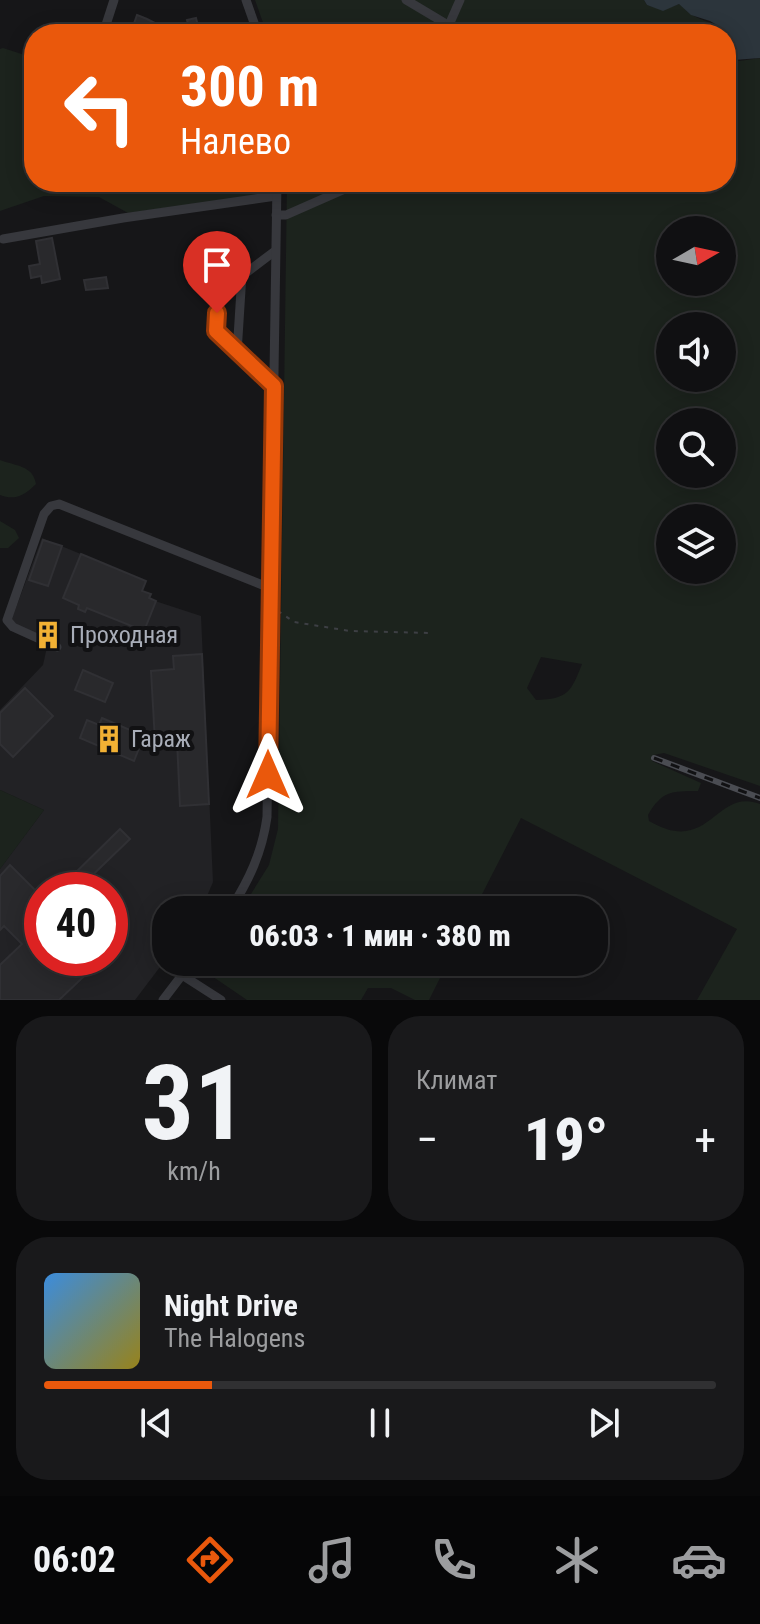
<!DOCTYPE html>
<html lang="ru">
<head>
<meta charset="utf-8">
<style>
  :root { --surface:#101012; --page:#19191b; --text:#f1f3f6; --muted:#9c9d9f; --line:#303032; --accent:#ea580c }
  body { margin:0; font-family:"Roboto Condensed",sans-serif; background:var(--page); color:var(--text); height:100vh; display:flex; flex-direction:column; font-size:30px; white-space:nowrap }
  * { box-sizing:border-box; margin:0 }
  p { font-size:26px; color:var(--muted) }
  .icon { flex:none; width:44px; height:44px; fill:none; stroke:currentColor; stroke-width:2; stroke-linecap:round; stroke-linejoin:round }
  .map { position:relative; height:1000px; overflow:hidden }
  .sheet { display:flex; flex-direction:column; gap:16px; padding:16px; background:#09090a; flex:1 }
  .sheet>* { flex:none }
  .hud { position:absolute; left:24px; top:24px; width:712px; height:168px; border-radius:32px; box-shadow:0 4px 20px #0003,0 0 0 2px var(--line); background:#ea580c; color:#fff; overflow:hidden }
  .needle { width:52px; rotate:81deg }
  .buttons { position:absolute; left:656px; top:216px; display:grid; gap:16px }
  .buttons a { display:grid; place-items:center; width:80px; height:80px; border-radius:50%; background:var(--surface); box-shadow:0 4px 20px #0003,0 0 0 2px var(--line); font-size:40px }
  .speed { position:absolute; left:24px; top:872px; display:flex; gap:16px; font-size:40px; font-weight:700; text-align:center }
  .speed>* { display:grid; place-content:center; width:104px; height:104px; border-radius:50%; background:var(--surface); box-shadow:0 4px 20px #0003,0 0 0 2px var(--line); line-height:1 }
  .speed .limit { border:12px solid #d22; background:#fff; color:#111 }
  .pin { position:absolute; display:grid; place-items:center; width:68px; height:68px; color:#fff; margin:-82px -34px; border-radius:50% 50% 50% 0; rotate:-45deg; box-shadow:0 0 8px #0007 }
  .pin .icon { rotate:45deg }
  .me { position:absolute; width:88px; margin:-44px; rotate:0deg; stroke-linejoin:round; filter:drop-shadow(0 0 6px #0008) }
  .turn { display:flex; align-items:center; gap:28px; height:168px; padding:0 24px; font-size:36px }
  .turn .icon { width:104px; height:104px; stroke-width:2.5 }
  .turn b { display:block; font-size:56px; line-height:68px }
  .big { font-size:60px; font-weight:800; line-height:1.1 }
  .sheet .widget { flex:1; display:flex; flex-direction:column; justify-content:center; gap:12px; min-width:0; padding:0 28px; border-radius:32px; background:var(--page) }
  .sheet .dial { align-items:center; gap:0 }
  .dial b { font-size:104px; line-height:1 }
  .song { display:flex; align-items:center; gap:24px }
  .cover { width:96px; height:96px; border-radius:12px; background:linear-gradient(135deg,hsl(210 70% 55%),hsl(50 70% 35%)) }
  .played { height:8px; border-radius:4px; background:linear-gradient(90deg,var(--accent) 25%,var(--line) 25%) }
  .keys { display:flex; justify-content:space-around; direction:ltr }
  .heat { display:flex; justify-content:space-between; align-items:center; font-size:44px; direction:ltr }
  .sheet .tiles { flex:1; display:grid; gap:16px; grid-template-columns:1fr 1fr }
  .widget:last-child { grid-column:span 2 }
  .trip { position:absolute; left:152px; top:896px; width:456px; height:80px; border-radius:32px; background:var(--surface); box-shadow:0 4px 20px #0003,0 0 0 2px var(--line); font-weight:800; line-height:80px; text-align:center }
  .dock { display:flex; height:128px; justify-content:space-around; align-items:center; background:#060607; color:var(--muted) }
  .dock .icon { width:56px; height:56px }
  .dock .selected { color:var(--accent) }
  .dock b { font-size:36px; color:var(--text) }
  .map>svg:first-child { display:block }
  .built { fill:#222225; fill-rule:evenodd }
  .green { fill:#1c231d; fill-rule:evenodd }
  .water { fill:#2c353c }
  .building { fill:#29292c; stroke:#303034; stroke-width:2 }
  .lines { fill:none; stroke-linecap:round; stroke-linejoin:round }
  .path { stroke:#3d3f44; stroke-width:2; stroke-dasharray:4 6; stroke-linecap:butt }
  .minor { stroke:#37383d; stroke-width:9 }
  .rail-casing { stroke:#4a4c52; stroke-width:6 }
  .rail { stroke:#111113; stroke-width:3; stroke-dasharray:9; stroke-linecap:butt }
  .route-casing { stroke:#983908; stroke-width:20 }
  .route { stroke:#ea580c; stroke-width:14 }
  .labels { text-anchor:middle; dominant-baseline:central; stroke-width:8; stroke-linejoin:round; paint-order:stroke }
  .poi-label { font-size:24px; fill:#a8adb8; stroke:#111113; text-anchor:start }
</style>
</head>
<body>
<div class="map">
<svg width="760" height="1000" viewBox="0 0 760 1000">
  <rect width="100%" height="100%" fill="#161618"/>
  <path class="built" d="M42,538L146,581L142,591L151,594L149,599L201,616L213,882L201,910H166V959L135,1000H0V869L44,810L0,790V710L43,665L47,647L11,621ZM42,890H110V958H42Z"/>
  <g class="green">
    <path d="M255,0H644L647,5L663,10L679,4C683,6 685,10 689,13C709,27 733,20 732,56L739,61L760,58V786L664,753L653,755L652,761L701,783L698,791C671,791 662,791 648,815L649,821C710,857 715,787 760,804V1000H697L737,929L521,818L474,910H241L269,865L278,829L287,182H726V34H267ZM670,230H722V282H670ZM670,326H722V378H670ZM670,422H722V474H670ZM670,518H722V570H670ZM541,657L582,664C571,692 568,699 536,700L527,688Z"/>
    <polygon points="3,48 34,58 34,182 269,182 269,194 128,213 99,197 44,196 0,211 0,49"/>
    <path d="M0,460C15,466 33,465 36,484C25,495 15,501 0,495Z"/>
    <polygon points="0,521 15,530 19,538 8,548 0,548"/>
    <polygon points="0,790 44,810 0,869"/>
    <polygon points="205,962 448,962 429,1000 415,1000 391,988 368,988 361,1000 247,1000 206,972"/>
  </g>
  <polygon class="water" points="644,0 760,0 760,58 734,60 732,47 722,28 710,21 691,15 679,4 663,11 647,5"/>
  <g class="building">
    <polygon points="137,15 147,19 176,34 158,34 144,27 142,32 132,29"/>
    <polygon points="196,18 200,34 191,34 187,20"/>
    <polygon points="52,238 60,279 42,283 41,276 31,278 29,266 40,264 36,241"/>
    <polygon points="106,277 108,288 86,290 84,280"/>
    <polygon points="43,540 62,546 48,586 29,580"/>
    <polygon points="81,554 146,581 142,591 151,594 149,598 156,601 144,631 87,608 85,612 78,609 79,605 63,598"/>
    <polygon points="202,654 209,804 180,806 177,740 155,741 151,671 174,669 173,656"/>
    <polygon points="83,670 113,683 105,702 75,690"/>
    <polygon points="25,688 53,716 13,757 0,744 0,713"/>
    <polygon points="102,718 137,733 134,740 141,743 134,761 80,738 87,720 99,725"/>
    <polygon points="120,829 130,839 77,890 68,880"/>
    <polygon points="10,865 38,893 27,904 37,914 42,909 42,958 97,958 100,961 59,1000 0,1000 0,965 22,944 4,926 0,930 0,876"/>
  </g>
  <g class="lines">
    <polyline class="path" points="278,611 294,622 350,631 432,633"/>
    <g class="minor">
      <polyline points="246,0 258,34"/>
      <polyline points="406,0 448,25"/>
      <polyline points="103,34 114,0"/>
      <polyline points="445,34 460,0"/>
      <polyline points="276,215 286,215 361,182"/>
      <polyline points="3,239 123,218 276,196"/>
      <polyline points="237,353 242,274"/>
      <polyline points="274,386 216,331 218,294 275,251"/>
      <polyline points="57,647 13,627 7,620 44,514 51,506 59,504 270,588"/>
      <path d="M230,910C249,880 262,853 267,817L277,182"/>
      <polyline points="182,975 221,1000"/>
      <polyline points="163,1000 192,962"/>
    </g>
    <defs>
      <polyline id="rail" points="654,758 760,798"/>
    </defs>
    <use href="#rail" class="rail-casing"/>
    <use href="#rail" class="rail"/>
  </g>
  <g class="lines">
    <defs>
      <polyline id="route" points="217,313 216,331 274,386 268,775"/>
    </defs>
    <use href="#route" class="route-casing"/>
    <use href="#route" class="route"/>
  </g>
  <defs>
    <symbol id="building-bare" viewBox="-9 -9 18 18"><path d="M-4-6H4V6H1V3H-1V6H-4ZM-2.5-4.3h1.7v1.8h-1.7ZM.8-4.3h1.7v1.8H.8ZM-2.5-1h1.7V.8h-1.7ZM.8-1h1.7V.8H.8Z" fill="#f2b134" stroke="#111113" stroke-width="2.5" paint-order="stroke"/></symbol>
  </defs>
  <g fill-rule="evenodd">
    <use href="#building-bare" x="28" y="615" width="40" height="40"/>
    <use href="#building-bare" x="89" y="719" width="40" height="40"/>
  </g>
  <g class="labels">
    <g class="poi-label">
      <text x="70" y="635">Проходная</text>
      <text x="131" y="739">Гараж</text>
    </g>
  </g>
</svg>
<div class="buttons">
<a><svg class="needle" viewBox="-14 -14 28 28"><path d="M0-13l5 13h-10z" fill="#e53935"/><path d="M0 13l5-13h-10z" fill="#9c9d9f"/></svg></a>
<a><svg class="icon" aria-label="sound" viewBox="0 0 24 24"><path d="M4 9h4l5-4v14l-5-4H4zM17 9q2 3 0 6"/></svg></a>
<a><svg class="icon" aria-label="search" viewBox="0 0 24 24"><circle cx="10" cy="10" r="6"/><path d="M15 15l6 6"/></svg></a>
<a><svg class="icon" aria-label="layers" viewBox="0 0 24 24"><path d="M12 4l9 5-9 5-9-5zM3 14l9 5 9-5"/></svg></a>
</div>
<div class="speed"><div class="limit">40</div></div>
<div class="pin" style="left:217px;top:313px;background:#d93025"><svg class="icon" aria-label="arrive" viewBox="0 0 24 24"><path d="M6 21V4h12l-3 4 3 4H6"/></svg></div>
<svg class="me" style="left:268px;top:775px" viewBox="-20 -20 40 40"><path d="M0-17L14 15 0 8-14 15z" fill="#ea580c" stroke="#fff" stroke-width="4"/></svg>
<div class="trip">06:03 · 1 мин · 380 m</div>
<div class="hud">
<div class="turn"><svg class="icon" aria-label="left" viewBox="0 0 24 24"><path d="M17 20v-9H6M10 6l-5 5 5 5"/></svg><div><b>300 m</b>Налево</div></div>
</div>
</div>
<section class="sheet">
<div class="tiles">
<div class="widget dial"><b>31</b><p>km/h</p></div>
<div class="widget"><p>Климат</p>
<div class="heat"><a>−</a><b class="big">19°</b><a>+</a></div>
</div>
<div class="widget">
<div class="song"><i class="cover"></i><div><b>Night Drive</b><p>The Halogens</p></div></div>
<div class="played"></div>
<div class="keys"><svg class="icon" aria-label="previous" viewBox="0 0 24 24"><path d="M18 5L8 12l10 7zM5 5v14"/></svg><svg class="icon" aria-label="pause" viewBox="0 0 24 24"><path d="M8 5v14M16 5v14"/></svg><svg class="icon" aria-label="next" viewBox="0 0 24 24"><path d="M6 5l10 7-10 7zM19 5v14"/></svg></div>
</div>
</div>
</section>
<nav class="dock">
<b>06:02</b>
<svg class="icon selected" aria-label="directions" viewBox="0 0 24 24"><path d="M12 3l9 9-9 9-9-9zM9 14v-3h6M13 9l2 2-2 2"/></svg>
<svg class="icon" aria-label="music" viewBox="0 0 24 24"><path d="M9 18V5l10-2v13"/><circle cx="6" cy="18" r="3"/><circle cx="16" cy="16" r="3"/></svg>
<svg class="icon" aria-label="phone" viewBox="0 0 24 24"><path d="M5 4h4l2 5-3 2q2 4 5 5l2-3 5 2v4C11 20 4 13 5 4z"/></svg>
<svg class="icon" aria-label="climate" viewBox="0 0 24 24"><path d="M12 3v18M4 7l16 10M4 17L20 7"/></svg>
<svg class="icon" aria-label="car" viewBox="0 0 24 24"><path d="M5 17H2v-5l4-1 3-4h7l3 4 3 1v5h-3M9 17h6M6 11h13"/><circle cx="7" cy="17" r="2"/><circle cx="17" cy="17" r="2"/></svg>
</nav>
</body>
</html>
